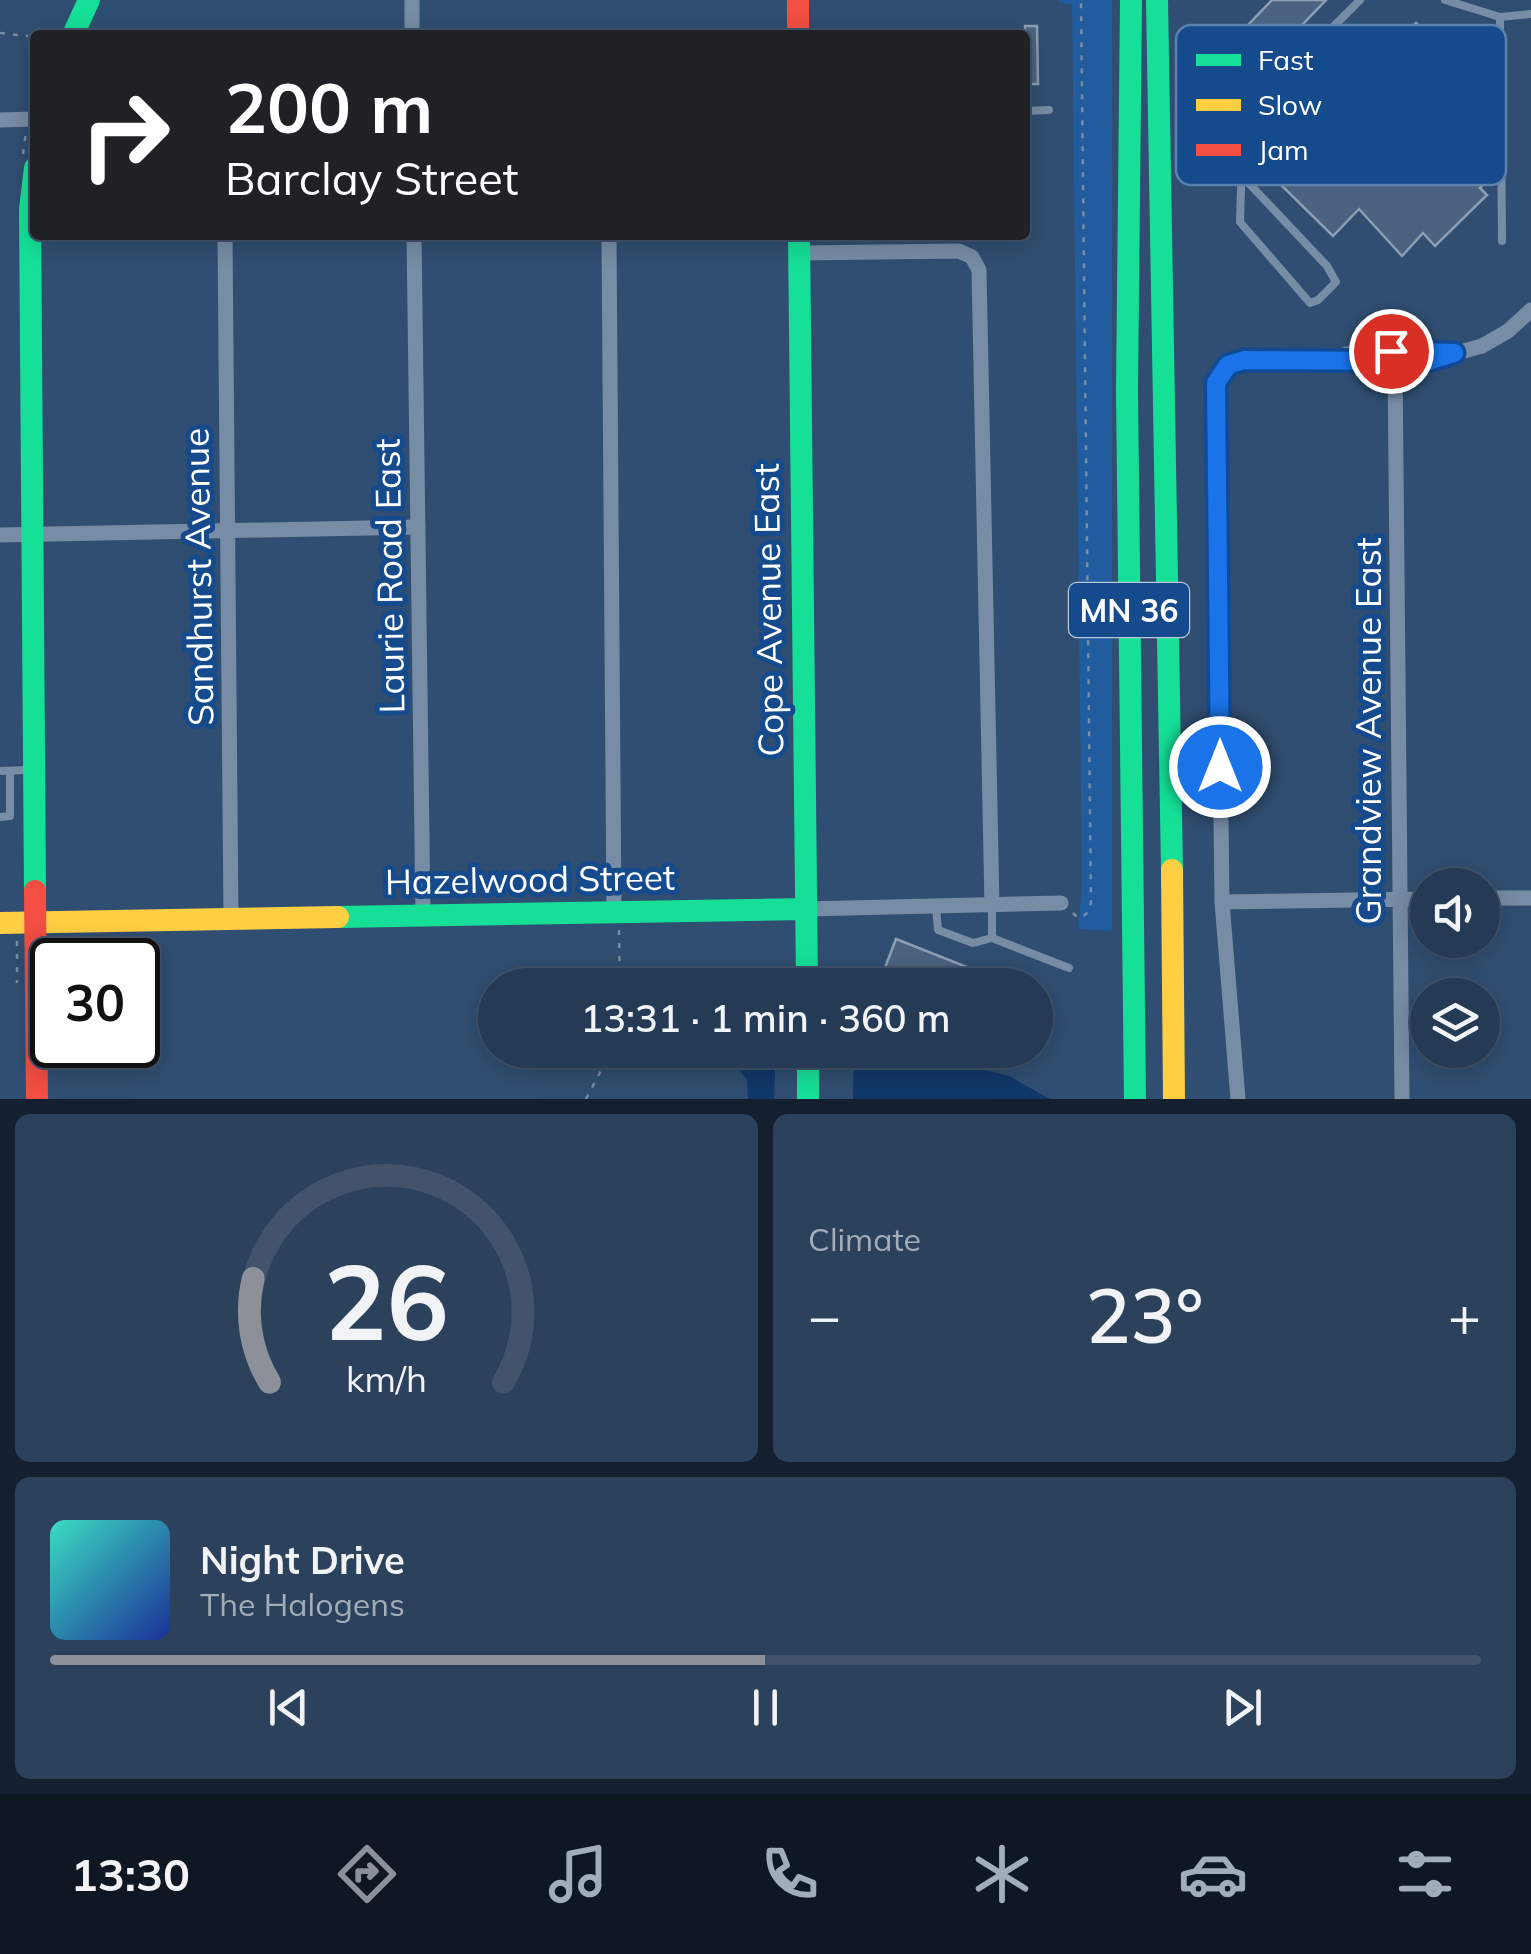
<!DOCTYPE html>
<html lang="en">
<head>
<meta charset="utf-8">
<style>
  :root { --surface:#243a55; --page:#2c415b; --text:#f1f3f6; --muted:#a3adb9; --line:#41546c; --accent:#8c9099 }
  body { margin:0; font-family:Mulish,sans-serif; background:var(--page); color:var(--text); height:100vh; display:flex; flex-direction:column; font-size:38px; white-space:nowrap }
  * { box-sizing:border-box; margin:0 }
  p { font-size:32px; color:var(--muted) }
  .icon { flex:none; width:55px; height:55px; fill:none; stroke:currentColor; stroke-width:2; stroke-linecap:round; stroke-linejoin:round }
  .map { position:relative; height:1099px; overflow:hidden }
  .panel { display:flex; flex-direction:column; gap:15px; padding:15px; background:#14202f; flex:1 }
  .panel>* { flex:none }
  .top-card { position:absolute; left:30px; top:30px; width:1000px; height:210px; border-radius:10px; box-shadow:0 5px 25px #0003,0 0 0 2px var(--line); background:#202124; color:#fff; overflow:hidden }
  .buttons { position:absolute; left:1410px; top:868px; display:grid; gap:20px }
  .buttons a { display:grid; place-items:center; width:90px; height:90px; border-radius:50%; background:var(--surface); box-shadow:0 5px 25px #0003,0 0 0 2px var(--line); font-size:50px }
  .speed { position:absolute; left:30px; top:938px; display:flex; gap:20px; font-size:50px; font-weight:700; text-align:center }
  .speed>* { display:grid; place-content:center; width:130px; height:130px; border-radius:50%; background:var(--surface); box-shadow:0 5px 25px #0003,0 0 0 2px var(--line); line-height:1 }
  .speed .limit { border:5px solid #111; border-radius:15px; background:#fff; color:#111 }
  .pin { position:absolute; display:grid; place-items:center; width:85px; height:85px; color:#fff; margin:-42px; border:5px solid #fff; border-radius:50%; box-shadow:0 2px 10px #0007 }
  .me { position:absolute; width:110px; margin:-55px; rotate:0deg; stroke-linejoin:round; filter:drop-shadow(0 0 8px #0008) }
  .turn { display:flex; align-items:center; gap:35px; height:210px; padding:0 30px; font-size:45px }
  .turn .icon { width:130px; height:130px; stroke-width:2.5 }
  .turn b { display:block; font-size:70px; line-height:85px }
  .big { font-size:75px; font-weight:600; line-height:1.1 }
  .panel .tile { flex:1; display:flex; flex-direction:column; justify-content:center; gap:15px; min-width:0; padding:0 35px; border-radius:15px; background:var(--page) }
  .panel .dial { align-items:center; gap:0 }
  .dial svg { height:260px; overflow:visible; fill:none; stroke:var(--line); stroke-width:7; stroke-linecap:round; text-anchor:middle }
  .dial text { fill:var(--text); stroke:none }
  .song { display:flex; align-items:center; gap:30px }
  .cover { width:120px; height:120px; border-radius:15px; background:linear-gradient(135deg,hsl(170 70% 55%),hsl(230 70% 35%)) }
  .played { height:10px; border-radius:5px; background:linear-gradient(90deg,var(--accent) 50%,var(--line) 50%) }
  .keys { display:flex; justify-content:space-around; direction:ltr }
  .heat { display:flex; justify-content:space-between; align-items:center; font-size:55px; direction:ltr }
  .panel .tiles { flex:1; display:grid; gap:15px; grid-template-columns:1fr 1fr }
  .tile:last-child { grid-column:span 2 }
  .trip { position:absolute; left:478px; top:968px; width:575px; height:100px; border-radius:50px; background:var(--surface); box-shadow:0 5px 25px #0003,0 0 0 2px var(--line); font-weight:600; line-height:100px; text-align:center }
  .tab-bar { display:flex; height:160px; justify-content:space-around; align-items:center; background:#0e1722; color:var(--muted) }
  .tab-bar .icon { width:70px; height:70px }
  .tab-bar .active { color:var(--accent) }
  .tab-bar b { font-size:45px; color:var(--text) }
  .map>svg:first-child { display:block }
  .green { fill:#205c9e }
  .water { fill:#11386a }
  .building { fill:#4b6380; stroke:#8c9eb3; stroke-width:2.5 }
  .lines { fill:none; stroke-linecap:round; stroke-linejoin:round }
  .path { stroke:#778da5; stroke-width:2.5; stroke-dasharray:5 8; stroke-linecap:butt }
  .lane { stroke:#778da5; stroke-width:8 }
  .street { stroke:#778da5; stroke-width:15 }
  .fast { stroke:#16e098; stroke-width:22 }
  .slow { stroke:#ffcf43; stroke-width:22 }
  .jam { stroke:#f24e42; stroke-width:22 }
  .route-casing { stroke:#114b97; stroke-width:25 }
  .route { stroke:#1a73e8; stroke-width:18 }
  .labels { text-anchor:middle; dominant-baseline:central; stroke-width:10; stroke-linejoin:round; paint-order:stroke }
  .shield { fill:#154b8c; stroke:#b9c9dc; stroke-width:2.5 }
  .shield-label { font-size:32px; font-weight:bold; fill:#fff }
  .street-label { font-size:35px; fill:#fff; stroke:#154b8c }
  .key { fill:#154b8c; stroke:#5b81ae; stroke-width:2.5 }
  .key-label { font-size:28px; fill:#fff }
</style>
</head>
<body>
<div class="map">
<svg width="1531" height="1099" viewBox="0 0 1531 1099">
  <rect width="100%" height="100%" fill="#304e71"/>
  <polygon class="green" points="1059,0 1112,0 1112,931 1078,929 1082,885 1072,4 1059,3"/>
  <g class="water">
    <polygon points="725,1050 776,1050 774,1099 748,1099 747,1080"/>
    <polygon points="854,1050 938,1050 961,1064 1009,1076 1050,1099 853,1099"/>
  </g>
  <g class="building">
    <polygon points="1272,0 1326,0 1277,51 1249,24"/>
    <polygon points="1416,23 1464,70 1448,90 1454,96 1439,113 1484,162 1479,166 1490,177 1480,188 1487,195 1435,246 1423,233 1402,256 1359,209 1333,236 1281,185 1319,147 1317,92 1359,48 1378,66"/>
    <polygon points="1025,26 1037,26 1038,84 1025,84"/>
    <polygon points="896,939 1010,984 1010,985 900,985 881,978"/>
  </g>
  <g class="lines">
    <g class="path">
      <polyline points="0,33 28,36"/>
      <polyline points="23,154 26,132"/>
      <path d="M1073,913L1078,918C1088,915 1089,911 1091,902L1081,0"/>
      <polyline points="619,930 620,985"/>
      <polyline points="17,941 17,983"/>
      <polyline points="586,1099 612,1050"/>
    </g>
    <g class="lane">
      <polyline points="1445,0 1500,17 1531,14"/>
      <polyline points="1500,17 1502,241"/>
      <polyline points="32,45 35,46"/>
      <polyline points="1025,111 1049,110"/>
      <path d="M1242,176L1327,266L1336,282L1318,300L1310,303L1240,222C1241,196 1240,170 1248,146C1267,85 1318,43 1360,0"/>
      <polyline points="0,771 29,770"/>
      <polyline points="0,817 10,816 10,771"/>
      <polyline points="936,907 938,930 973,943 992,938 1069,968"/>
      <polyline points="992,938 992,906"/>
    </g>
    <g class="street">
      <polyline points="412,0 412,35"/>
      <polyline points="0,120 35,119"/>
      <polyline points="225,235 231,919"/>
      <polyline points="414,235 423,916"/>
      <polyline points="609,235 614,913"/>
      <polyline points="799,253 959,251 972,257 979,270 992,906"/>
      <path d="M1335,358C1368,345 1415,347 1450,352"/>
      <polyline points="1395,362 1402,1099"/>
      <polyline points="0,535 418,527"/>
      <polyline points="1482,898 1531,898"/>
      <polyline points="1222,902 1428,899"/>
      <polyline points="806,909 1061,903"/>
      <polyline points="1238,1099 1222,902 1216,383 1228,365 1244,360 1428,361 1482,346 1508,331 1531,310"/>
    </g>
    <g class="fast">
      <polyline points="1131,0 1127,391 1135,1099"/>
      <polyline points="1157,0 1172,870"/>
      <polyline points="73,35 89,0"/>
      <polyline points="35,168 30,209 35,891"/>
      <polyline points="799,235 807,985"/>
      <polyline points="338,917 806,909"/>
      <polyline points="808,1050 808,1099"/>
    </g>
    <g class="slow">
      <polyline points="1172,870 1174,1099"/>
      <polyline points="0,923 338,917"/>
    </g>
    <g class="jam">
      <polyline points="798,0 798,35"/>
      <polyline points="35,891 37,1099"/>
    </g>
  </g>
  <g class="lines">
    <defs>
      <polyline id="route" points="1220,767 1216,383 1228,365 1244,360 1428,361 1454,353 1391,351"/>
    </defs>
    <use href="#route" class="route-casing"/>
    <use href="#route" class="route"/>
  </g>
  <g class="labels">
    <rect class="shield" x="1069" y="583" width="120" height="54" rx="8"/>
    <g class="shield-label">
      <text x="1129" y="610">MN 36</text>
    </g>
    <g class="street-label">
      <text transform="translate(389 576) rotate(-91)">Laurie Road East</text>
      <text transform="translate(198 577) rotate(-91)">Sandhurst Avenue</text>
      <text transform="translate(768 610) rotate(-91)">Cope Avenue East</text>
      <text transform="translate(1368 731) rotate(-90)">Grandview Avenue East</text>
      <text transform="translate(530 879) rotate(-1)">Hazelwood Street</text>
    </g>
  </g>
  <rect x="1176" y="25" width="330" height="160" rx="15" class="key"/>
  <rect x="1196" y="54" width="45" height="12" fill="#16e098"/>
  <rect x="1196" y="99" width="45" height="12" fill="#ffcf43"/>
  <rect x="1196" y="144" width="45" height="12" fill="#f24e42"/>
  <g class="key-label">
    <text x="1258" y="70">Fast</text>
    <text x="1258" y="115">Slow</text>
    <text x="1258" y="160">Jam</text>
  </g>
</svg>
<div class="buttons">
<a><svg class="icon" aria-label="sound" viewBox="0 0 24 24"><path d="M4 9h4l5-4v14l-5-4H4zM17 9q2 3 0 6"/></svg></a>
<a><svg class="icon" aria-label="layers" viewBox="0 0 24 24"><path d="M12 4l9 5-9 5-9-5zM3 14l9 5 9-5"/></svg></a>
</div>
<div class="speed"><div class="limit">30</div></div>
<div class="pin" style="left:1391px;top:351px;background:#d93025"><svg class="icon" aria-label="arrive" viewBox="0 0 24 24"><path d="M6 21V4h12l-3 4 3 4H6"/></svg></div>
<svg class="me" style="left:1220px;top:767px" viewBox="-20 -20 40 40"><circle r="17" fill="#1a73e8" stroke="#fff" stroke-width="3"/><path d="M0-11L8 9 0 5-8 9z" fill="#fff"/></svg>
<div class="trip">13:31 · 1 min · 360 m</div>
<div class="top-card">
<div class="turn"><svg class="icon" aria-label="right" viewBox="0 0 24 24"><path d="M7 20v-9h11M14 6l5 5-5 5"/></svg><div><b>200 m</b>Barclay Street</div></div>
</div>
</div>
<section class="panel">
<div class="tiles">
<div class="tile dial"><svg viewBox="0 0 100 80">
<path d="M14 69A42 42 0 1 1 86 69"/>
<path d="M14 69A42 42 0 0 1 9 37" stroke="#8c9099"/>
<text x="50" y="56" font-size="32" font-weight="700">26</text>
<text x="50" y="72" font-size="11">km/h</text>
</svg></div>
<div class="tile"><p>Climate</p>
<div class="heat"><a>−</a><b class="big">23°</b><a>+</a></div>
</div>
<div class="tile">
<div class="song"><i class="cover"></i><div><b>Night Drive</b><p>The Halogens</p></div></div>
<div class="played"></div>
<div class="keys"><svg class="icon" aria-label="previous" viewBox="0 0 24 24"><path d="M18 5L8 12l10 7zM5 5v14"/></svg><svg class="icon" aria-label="pause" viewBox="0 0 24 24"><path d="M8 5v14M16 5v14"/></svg><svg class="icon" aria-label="next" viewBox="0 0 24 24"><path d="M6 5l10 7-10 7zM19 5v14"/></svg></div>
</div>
</div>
</section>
<nav class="tab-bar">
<b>13:30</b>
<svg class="icon active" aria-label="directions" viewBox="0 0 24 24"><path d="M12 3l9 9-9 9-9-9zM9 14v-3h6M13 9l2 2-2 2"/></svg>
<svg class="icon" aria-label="music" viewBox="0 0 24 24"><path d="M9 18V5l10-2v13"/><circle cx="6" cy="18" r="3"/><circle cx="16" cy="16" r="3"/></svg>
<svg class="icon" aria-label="phone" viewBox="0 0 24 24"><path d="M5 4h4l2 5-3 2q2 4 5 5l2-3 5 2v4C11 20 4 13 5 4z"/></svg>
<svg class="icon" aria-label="climate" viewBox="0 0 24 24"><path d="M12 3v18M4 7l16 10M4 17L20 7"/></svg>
<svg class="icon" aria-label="car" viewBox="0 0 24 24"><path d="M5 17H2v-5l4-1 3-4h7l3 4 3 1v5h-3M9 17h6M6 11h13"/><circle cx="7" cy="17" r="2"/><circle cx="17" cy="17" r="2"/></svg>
<svg class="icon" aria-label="filters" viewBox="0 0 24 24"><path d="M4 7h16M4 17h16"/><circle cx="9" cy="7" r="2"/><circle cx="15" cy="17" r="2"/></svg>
</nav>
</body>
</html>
